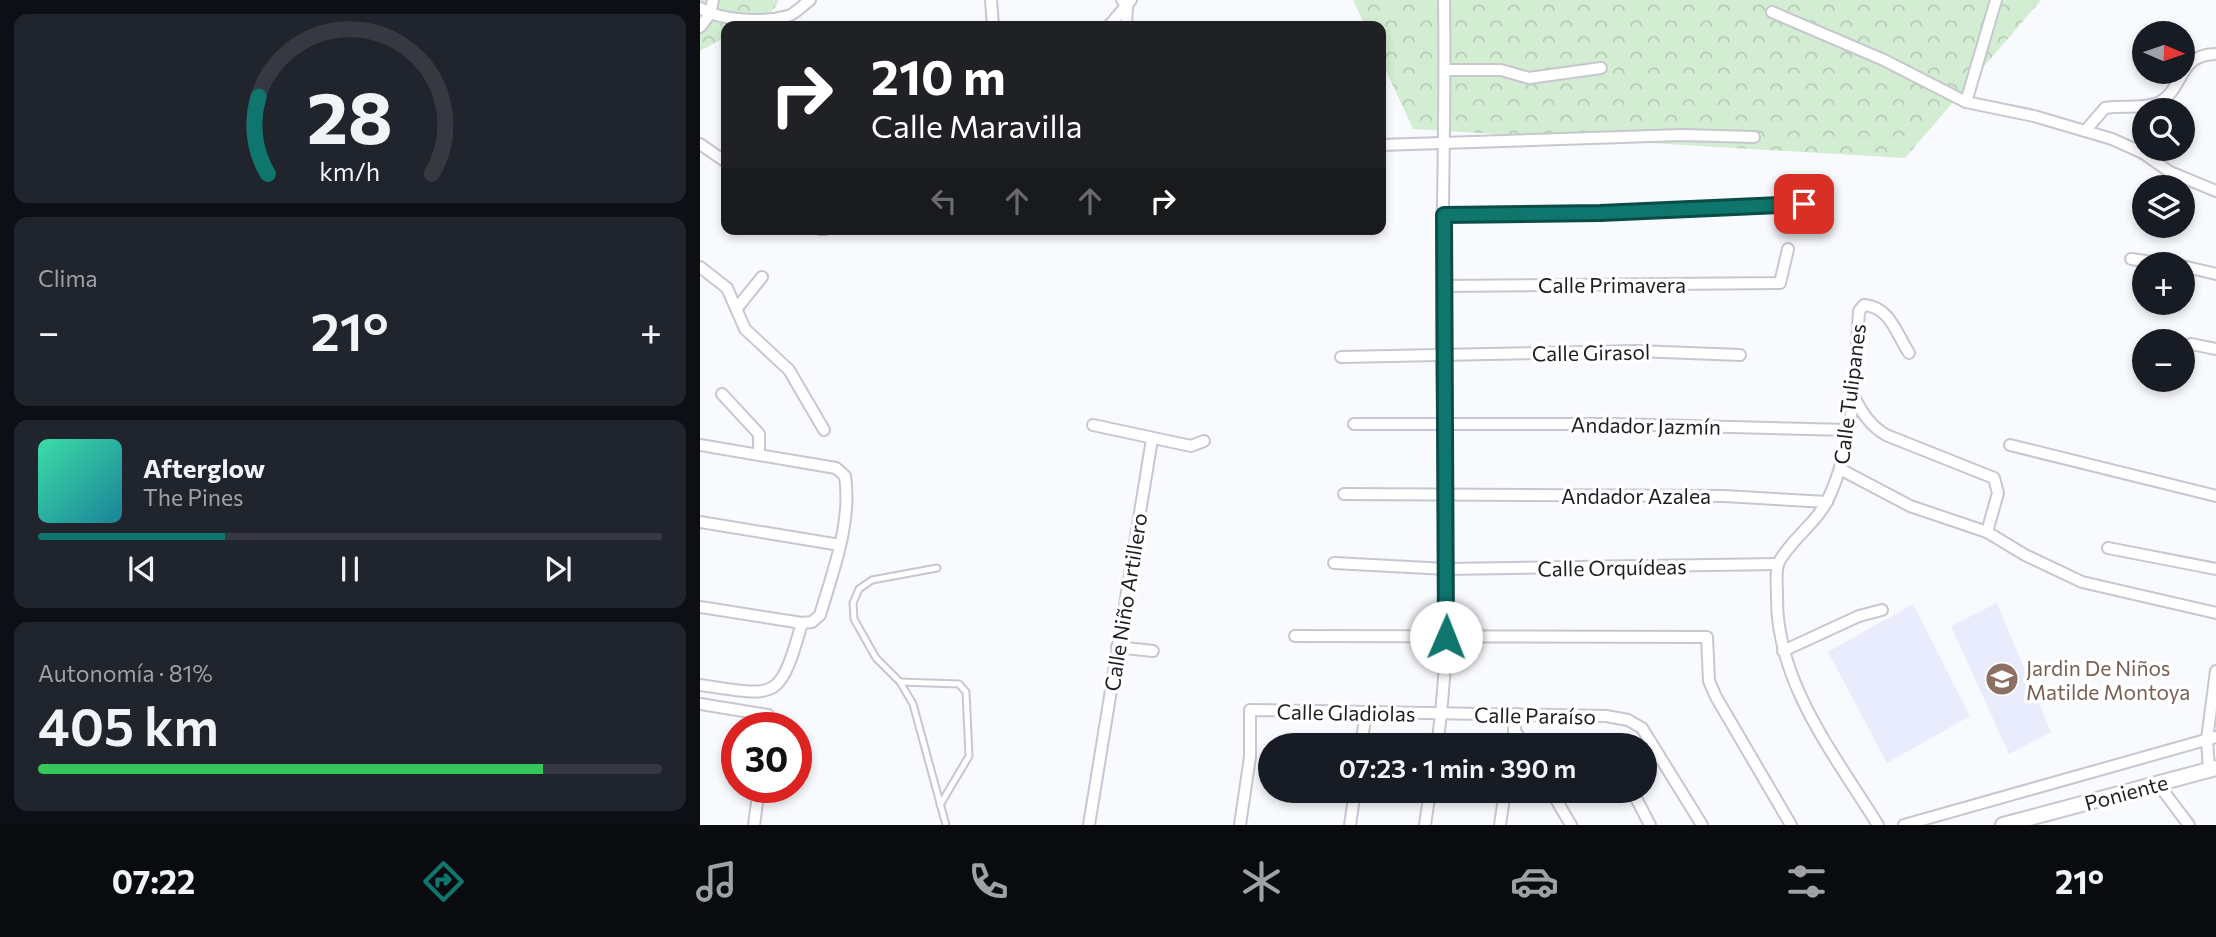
<!DOCTYPE html>
<html lang="es">
<head>
<meta charset="utf-8">
<style>
  :root { --surface:#171b24; --page:#20242c; --text:#f1f3f6; --muted:#9ea1a6; --line:#363941; --accent:#0f766e }
  body { margin:0; font-family:Commissioner,sans-serif; background:var(--page); color:var(--text); height:100vh; display:flex; flex-direction:column; font-size:26px; white-space:nowrap }
  * { box-sizing:border-box; margin:0 }
  p { font-size:23px; color:var(--muted) }
  .icon { flex:none; width:38px; height:38px; fill:none; stroke:currentColor; stroke-width:2; stroke-linecap:round; stroke-linejoin:round }
  .map { position:relative; flex:1; overflow:hidden }
  .side { display:flex; flex-direction:column; gap:14px; padding:14px; background:#0d0f14; width:700px }
  .side>* { flex:none }
  .guide { position:absolute; left:21px; top:21px; width:665px; height:214px; border-radius:14px; box-shadow:0 4px 10px #0003; background:#202124; color:#fff; overflow:hidden }
  .needle { width:46px; rotate:92deg }
  .buttons { position:absolute; left:1432px; top:21px; display:grid; gap:14px }
  .buttons a { display:grid; place-items:center; width:63px; height:63px; border-radius:50%; background:var(--surface); box-shadow:0 4px 10px #0003; font-size:35px }
  .speed { position:absolute; left:21px; top:712px; display:flex; gap:14px; font-size:35px; font-weight:700; text-align:center }
  .speed>* { display:grid; place-content:center; width:91px; height:91px; border-radius:50%; background:var(--surface); box-shadow:0 4px 10px #0003; line-height:1 }
  .speed .limit { border:10px solid #d22; background:#fff; color:#111 }
  .pin { position:absolute; display:grid; place-items:center; width:60px; height:60px; color:#fff; margin:-30px; border-radius:14px; box-shadow:0 4px 10px #0006 }
  .me { position:absolute; width:77px; margin:-38px; rotate:1deg; stroke-linejoin:round; filter:drop-shadow(0 0 5px #0008) }
  .turn { display:flex; align-items:center; gap:24px; height:147px; padding:0 35px; font-size:32px }
  .turn .icon { width:91px; height:91px; stroke-width:2.5 }
  .turn b { display:block; font-size:49px; line-height:60px }
  .lanes { display:flex; align-items:center; height:66px; padding:0 35px; background:#0003; justify-content:center; gap:35px; direction:ltr }
  .lanes .off { opacity:.35 }
  .big { font-size:52px; font-weight:600; line-height:1.1 }
  .side .card { flex:1; display:flex; flex-direction:column; justify-content:center; gap:10px; min-width:0; padding:0 24px; border-radius:14px; background:var(--page) }
  .side .dial { align-items:center; gap:0 }
  .dial svg { height:182px; overflow:visible; fill:none; stroke:var(--line); stroke-width:7; stroke-linecap:round; text-anchor:middle }
  .dial text { fill:var(--text); stroke:none }
  .song { display:flex; align-items:center; gap:21px }
  .cover { width:84px; height:84px; border-radius:10px; background:linear-gradient(135deg,hsl(160 70% 55%),hsl(190 70% 35%)) }
  .played { height:7px; border-radius:4px; background:linear-gradient(90deg,var(--accent) 30%,var(--line) 30%) }
  .keys { display:flex; justify-content:space-around; direction:ltr }
  .heat { display:flex; justify-content:space-between; align-items:center; font-size:38px; direction:ltr }
  .charge { height:10px; border-radius:5px; background:linear-gradient(90deg,#34c759 81%,var(--line) 0) }
  .trip { position:absolute; left:558px; top:733px; width:399px; height:70px; border-radius:35px; background:var(--surface); box-shadow:0 4px 10px #0003; font-weight:600; line-height:70px; text-align:center }
  .dock { display:flex; height:112px; justify-content:space-around; align-items:center; background:#090b0e; color:var(--muted) }
  .dock .icon { width:49px; height:49px }
  .dock .current { color:var(--accent) }
  .dock b { font-size:32px; color:var(--text) }
  main { display:flex; flex:1; min-height:0 }
  .map>svg:first-child { display:block }
  .built { fill:#e9ecfd }
  .forest { fill:url(#forest-crowns) }
  .lines { fill:none; stroke-linecap:round; stroke-linejoin:round }
  .lane-casing { stroke:#c6c7d1; stroke-width:9 }
  .street-casing { stroke:#c6c7d1; stroke-width:14 }
  .secondary-casing { stroke:#c6c7d1; stroke-width:18 }
  .lane { stroke:#fff; stroke-width:5 }
  .street { stroke:#fff; stroke-width:10 }
  .secondary { stroke:#fff; stroke-width:14 }
  .route-casing { stroke:#0a4d48; stroke-width:18 }
  .route { stroke:#0f766e; stroke-width:12 }
  .labels { text-anchor:middle; dominant-baseline:central; stroke-width:7; stroke-linejoin:round; paint-order:stroke }
  .street-label { font-size:21px; fill:#1d1e21; stroke:#fff }
  .education-label { font-size:21px; fill:#785e54; stroke:#fff; text-anchor:start }
</style>
</head>
<body>
<main>
<section class="side">
<div class="card dial"><svg viewBox="0 0 100 80">
<path d="M14 69A42 42 0 1 1 86 69"/>
<path d="M14 69A42 42 0 0 1 10 35" stroke="#0f766e"/>
<text x="50" y="56" font-size="32" font-weight="700">28</text>
<text x="50" y="72" font-size="11">km/h</text>
</svg></div>
<div class="card"><p>Clima</p>
<div class="heat"><a>−</a><b class="big">21°</b><a>+</a></div>
</div>
<div class="card">
<div class="song"><i class="cover"></i><div><b>Afterglow</b><p>The Pines</p></div></div>
<div class="played"></div>
<div class="keys"><svg class="icon" aria-label="previous" viewBox="0 0 24 24"><path d="M18 5L8 12l10 7zM5 5v14"/></svg><svg class="icon" aria-label="pause" viewBox="0 0 24 24"><path d="M8 5v14M16 5v14"/></svg><svg class="icon" aria-label="next" viewBox="0 0 24 24"><path d="M6 5l10 7-10 7zM19 5v14"/></svg></div>
</div>
<div class="card"><p>Autonomía · 81%</p><b class="big">405 km</b><div class="charge"></div></div>
</section>
<div class="map">
<svg width="1516" height="825" viewBox="0 0 1516 825">
  <defs>
    <pattern id="forest-crowns" width="20" height="18" patternUnits="userSpaceOnUse" patternTransform="scale(1.75)"><rect width="20" height="18" fill="#d3edd3"/><path d="M2 6a3 3 0 1 1 6 0M12 15a3 3 0 1 1 6 0" fill="none" stroke="#b5cbb5"/></pattern>
  </defs>
  <rect width="100%" height="100%" fill="#f9fafe"/>
  <g class="built">
    <polygon points="1297,603 1351,732 1309,754 1251,626"/>
    <polygon points="1213,604 1270,716 1187,763 1128,652"/>
  </g>
  <g class="forest">
    <path d="M0,0H79C70,21 48,26 26,26V37L0,51Z"/>
    <polygon points="653,0 1341,0 1205,158 713,129 681,60 681,26 665,26"/>
  </g>
  <g class="lines">
    <defs>
      <g id="lane">
        <polyline points="237,568 172,580 159,589 153,603 154,619 176,658 200,682 213,704 246,825"/>
        <polyline points="200,682 259,684 266,692 269,756 240,805"/>
      </g>
      <g id="street">
        <polyline points="291,0 293,26"/>
        <polyline points="422,0 427,7 426,26"/>
        <path d="M0,8C22,21 63,23 88,16C95,14 103,5 110,0"/>
        <polyline points="1072,12 1184,60 1266,102 1334,116 1412,139 1443,153 1470,172 1516,191"/>
        <polyline points="409,26 431,0"/>
        <polyline points="0,27 10,14 13,0"/>
        <polyline points="745,70 801,70 829,78 901,68"/>
        <polyline points="1266,102 1296,0"/>
        <path d="M1385,131L1405,108C1421,105 1439,109 1455,104C1485,93 1476,54 1516,54"/>
        <polyline points="0,144 26,162"/>
        <polyline points="681,145 982,135 1054,137"/>
        <polyline points="744,215 900,213 1104,204"/>
        <polyline points="120,229 125,229"/>
        <polyline points="1431,259 1468,264"/>
        <polyline points="1482,266 1516,274"/>
        <polyline points="0,267 27,288 45,329 89,370 124,430"/>
        <polyline points="743,286 1080,283 1088,249"/>
        <polyline points="37,308 62,277"/>
        <polyline points="1491,344 1516,349"/>
        <polyline points="641,357 937,351 1040,355"/>
        <path d="M1152,393C1161,411 1169,425 1186,435L1294,478L1298,493L1287,532"/>
        <polyline points="22,394 59,434 59,455"/>
        <polyline points="654,424 912,424 1148,430"/>
        <polyline points="393,425 491,446 504,441"/>
        <path d="M0,445L136,468L145,476C152,522 133,571 120,615L112,622L102,623C79,703 77,696 0,685"/>
        <polyline points="1310,445 1516,496"/>
        <polyline points="1140,469 1210,506 1287,532 1325,555 1382,582 1516,613"/>
        <polyline points="644,494 1024,496 1127,502"/>
        <polyline points="0,522 140,545"/>
        <polyline points="1408,548 1516,569"/>
        <polyline points="634,563 747,569 1078,564"/>
        <polyline points="0,607 102,623"/>
        <polyline points="595,636 1007,637 1009,681 1016,697 1091,825"/>
        <polyline points="417,647 453,651"/>
        <polyline points="1083,651 1159,616 1182,610"/>
        <polyline points="0,704 68,715 67,728"/>
        <polyline points="814,729 824,746"/>
        <polyline points="661,746 666,712"/>
        <path d="M737,746C755,618 744,488 742,360C741,240 746,120 744,0"/>
        <polyline points="812,746 817,714"/>
        <polyline points="1509,770 1507,739 1516,671"/>
        <polyline points="1458,784 1489,825"/>
        <polyline points="851,791 871,825"/>
        <polyline points="936,798 950,825"/>
        <polyline points="54,825 59,788"/>
        <polyline points="389,825 452,439"/>
        <polyline points="540,825 550,757 550,710 906,716 928,720 942,728 1002,825"/>
        <polyline points="650,825 655,791"/>
        <polyline points="725,825 730,791"/>
        <polyline points="800,825 805,791"/>
        <path d="M1178,825C1134,754 1075,681 1077,594C1077,585 1075,570 1079,562C1091,539 1117,523 1128,499C1155,443 1155,373 1159,311L1164,305C1190,307 1196,333 1209,353"/>
        <polyline points="1204,825 1516,737"/>
      </g>
      <polyline id="secondary" points="1303,825 1516,768"/>
    </defs>
    <use href="#lane" class="lane-casing"/>
    <use href="#street" class="street-casing"/>
    <use href="#secondary" class="secondary-casing"/>
    <use href="#lane" class="lane"/>
    <use href="#street" class="street"/>
    <use href="#secondary" class="secondary"/>
  </g>
  <g class="lines">
    <defs>
      <polyline id="route" points="746,637 744,215 900,213 1104,204"/>
    </defs>
    <use href="#route" class="route-casing"/>
    <use href="#route" class="route"/>
  </g>
  <defs>
    <symbol id="school-disc" viewBox="-11 -11 22 22"><circle r="9.5" fill="#8d6e63" stroke="#fff"/><path d="M0-5L7-2L0 1L-7-2ZM-4 1L0 2.5L4 1V4Q0 6-4 4Z" fill="#fff"/></symbol>
  </defs>
  <g fill-rule="evenodd">
    <use href="#school-disc" x="1283" y="660" width="38" height="38"/>
  </g>
  <g class="labels">
    <g class="street-label">
      <text x="912" y="284">Calle Primavera</text>
      <text transform="translate(891 352) rotate(-1)">Calle Girasol</text>
      <text transform="translate(1149 394) rotate(-83)">Calle Tulipanes</text>
      <text transform="translate(946 425) rotate(1)">Andador Jazmín</text>
      <text x="936" y="495">Andador Azalea</text>
      <text transform="translate(912 567) rotate(-1)">Calle Orquídeas</text>
      <text transform="translate(425 602) rotate(-81)">Calle Niño Artillero</text>
      <text transform="translate(646 712) rotate(1)">Calle Gladiolas</text>
      <text transform="translate(835 715) rotate(1)">Calle Paraíso</text>
      <text transform="translate(1426 792) rotate(-15)">Poniente</text>
    </g>
    <g class="education-label">
      <text x="1326" y="667">Jardin De Niños<tspan x="1326" dy="24">Matilde Montoya</tspan></text>
    </g>
  </g>
</svg>
<div class="buttons">
<a><svg class="needle" viewBox="-14 -14 28 28"><path d="M0-13l5 13h-10z" fill="#e53935"/><path d="M0 13l5-13h-10z" fill="#9ea1a6"/></svg></a>
<a><svg class="icon" aria-label="search" viewBox="0 0 24 24"><circle cx="10" cy="10" r="6"/><path d="M15 15l6 6"/></svg></a>
<a><svg class="icon" aria-label="layers" viewBox="0 0 24 24"><path d="M12 4l9 5-9 5-9-5zM3 14l9 5 9-5"/></svg></a>
<a>+</a>
<a>−</a>
</div>
<div class="speed"><div class="limit">30</div></div>
<div class="pin" style="left:1104px;top:204px;background:#d93025"><svg class="icon" aria-label="arrive" viewBox="0 0 24 24"><path d="M6 21V4h12l-3 4 3 4H6"/></svg></div>
<svg class="me" style="left:746px;top:637px" viewBox="-20 -20 40 40"><circle r="19" fill="#fff"/><path d="M0-13L10 11 0 6-10 11z" fill="#0f766e"/></svg>
<div class="trip">07:23 · 1 min · 390 m</div>
<div class="guide">
<div class="turn"><svg class="icon" aria-label="right" viewBox="0 0 24 24"><path d="M7 20v-9h11M14 6l5 5-5 5"/></svg><div><b>210 m</b>Calle Maravilla</div></div>
<div class="lanes"><svg class="icon off" aria-label="left" viewBox="0 0 24 24"><path d="M17 20v-9H6M10 6l-5 5 5 5"/></svg><svg class="icon off" aria-label="ahead" viewBox="0 0 24 24"><path d="M12 20V5M6 11l6-6 6 6"/></svg><svg class="icon off" aria-label="ahead" viewBox="0 0 24 24"><path d="M12 20V5M6 11l6-6 6 6"/></svg><svg class="icon" aria-label="right" viewBox="0 0 24 24"><path d="M7 20v-9h11M14 6l5 5-5 5"/></svg></div>
</div>
</div>
</main>
<nav class="dock">
<b>07:22</b>
<svg class="icon current" aria-label="directions" viewBox="0 0 24 24"><path d="M12 3l9 9-9 9-9-9zM9 14v-3h6M13 9l2 2-2 2"/></svg>
<svg class="icon" aria-label="music" viewBox="0 0 24 24"><path d="M9 18V5l10-2v13"/><circle cx="6" cy="18" r="3"/><circle cx="16" cy="16" r="3"/></svg>
<svg class="icon" aria-label="phone" viewBox="0 0 24 24"><path d="M5 4h4l2 5-3 2q2 4 5 5l2-3 5 2v4C11 20 4 13 5 4z"/></svg>
<svg class="icon" aria-label="climate" viewBox="0 0 24 24"><path d="M12 3v18M4 7l16 10M4 17L20 7"/></svg>
<svg class="icon" aria-label="car" viewBox="0 0 24 24"><path d="M5 17H2v-5l4-1 3-4h7l3 4 3 1v5h-3M9 17h6M6 11h13"/><circle cx="7" cy="17" r="2"/><circle cx="17" cy="17" r="2"/></svg>
<svg class="icon" aria-label="filters" viewBox="0 0 24 24"><path d="M4 7h16M4 17h16"/><circle cx="9" cy="7" r="2"/><circle cx="15" cy="17" r="2"/></svg>
<b>21°</b>
</nav>
</body>
</html>
